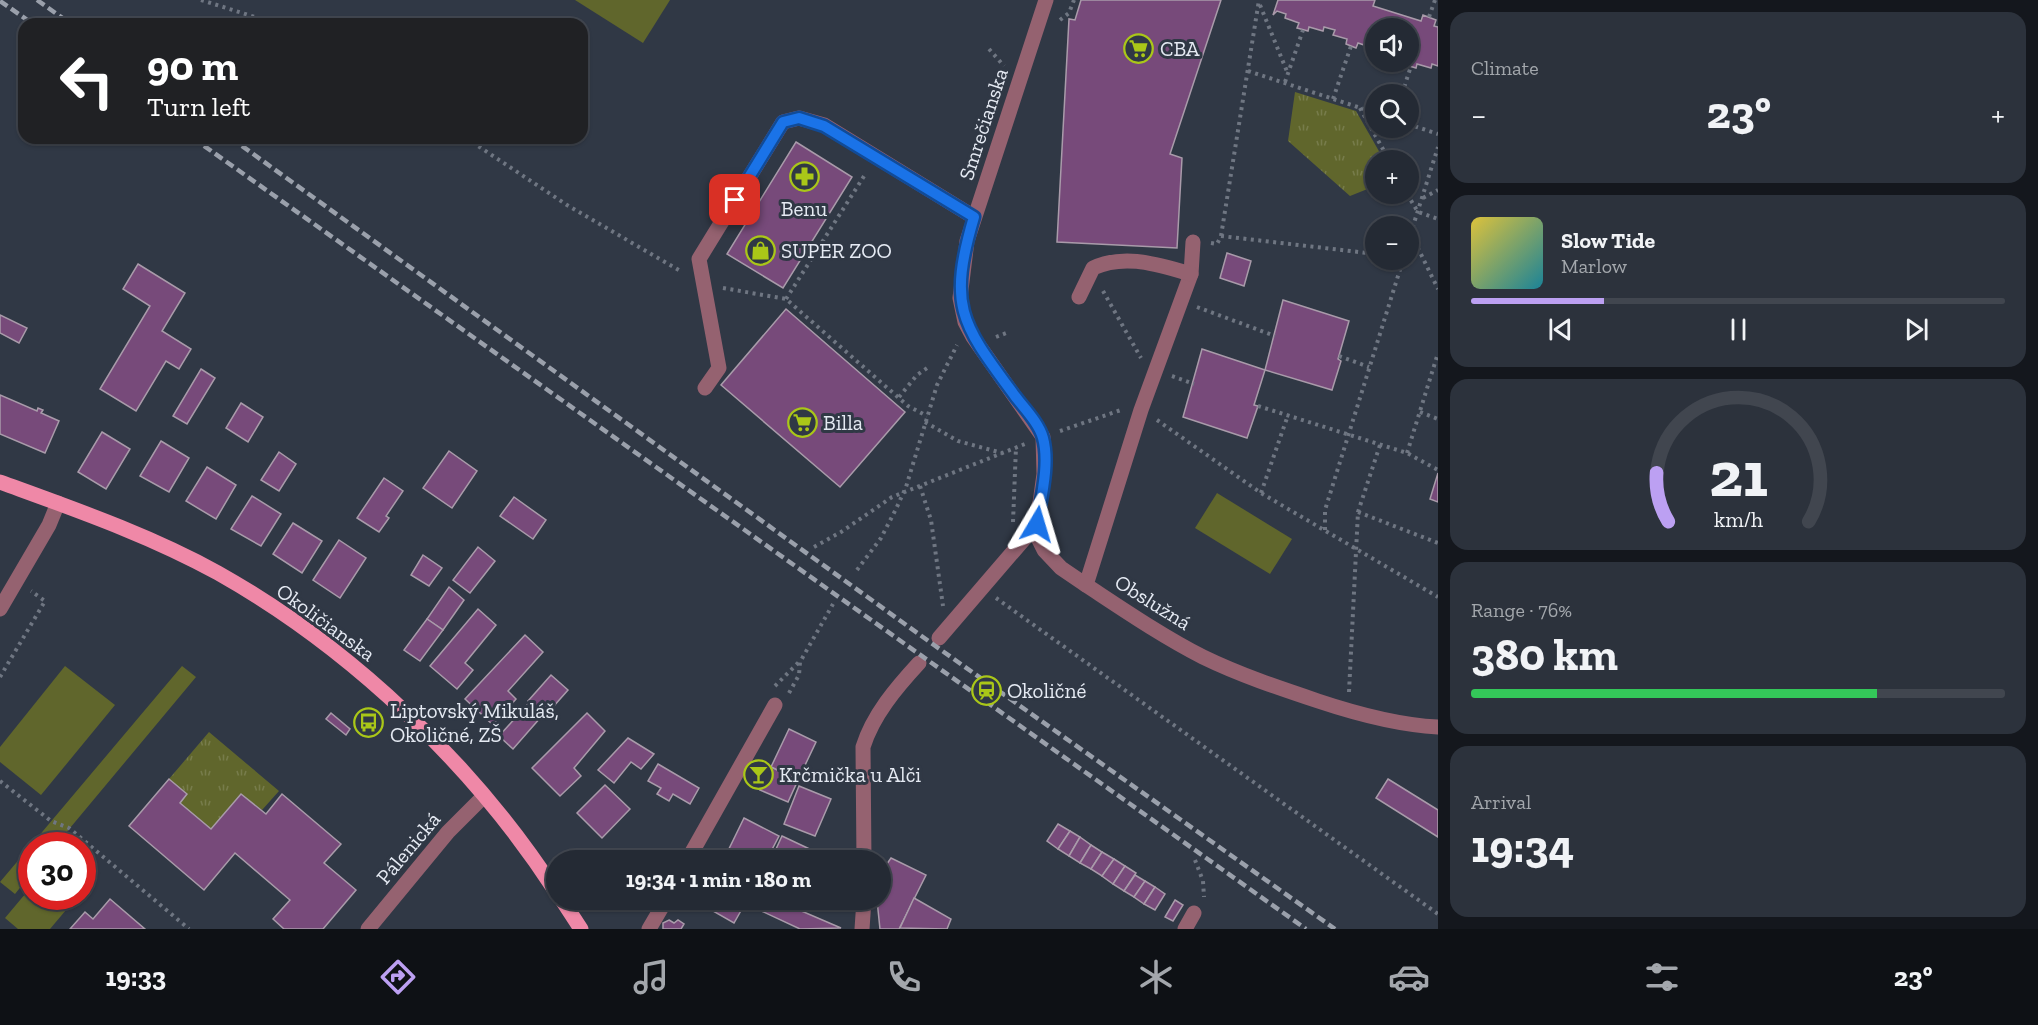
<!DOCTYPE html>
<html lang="en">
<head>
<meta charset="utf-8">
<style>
  :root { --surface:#242a34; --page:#2c323c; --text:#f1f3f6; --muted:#a3a7ac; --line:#41464f; --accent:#bca0f2 }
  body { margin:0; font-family:"Zilla Slab",serif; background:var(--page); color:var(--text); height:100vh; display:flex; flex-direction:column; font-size:22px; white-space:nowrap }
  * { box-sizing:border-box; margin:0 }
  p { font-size:20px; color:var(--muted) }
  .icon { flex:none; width:33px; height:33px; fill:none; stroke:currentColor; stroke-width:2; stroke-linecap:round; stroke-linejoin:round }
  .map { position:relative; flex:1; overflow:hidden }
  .details { display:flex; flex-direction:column; gap:12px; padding:12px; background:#14171d; width:600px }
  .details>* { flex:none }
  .banner { position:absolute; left:18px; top:18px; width:570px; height:126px; border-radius:18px; box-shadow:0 2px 4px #0004,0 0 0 2px var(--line); background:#202124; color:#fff; overflow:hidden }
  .tools { position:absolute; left:1365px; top:18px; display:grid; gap:12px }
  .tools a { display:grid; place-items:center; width:54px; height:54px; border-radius:50%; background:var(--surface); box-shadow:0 2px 4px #0004,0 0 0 2px var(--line); font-size:30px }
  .speed { position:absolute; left:18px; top:832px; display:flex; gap:12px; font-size:30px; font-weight:700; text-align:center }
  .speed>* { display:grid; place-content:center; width:78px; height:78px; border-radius:50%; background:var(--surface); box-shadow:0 2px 4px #0004,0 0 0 2px var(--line); line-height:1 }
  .speed .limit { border:9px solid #d22; background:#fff; color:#111 }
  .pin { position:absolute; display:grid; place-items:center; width:51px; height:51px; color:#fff; margin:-26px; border-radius:12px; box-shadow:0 3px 9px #0006 }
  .me { position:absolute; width:66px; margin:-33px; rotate:7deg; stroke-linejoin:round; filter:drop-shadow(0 0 4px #0008) }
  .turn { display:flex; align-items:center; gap:21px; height:126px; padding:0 30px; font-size:27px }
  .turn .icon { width:78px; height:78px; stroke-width:2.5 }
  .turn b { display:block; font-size:42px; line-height:51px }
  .big { font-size:45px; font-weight:700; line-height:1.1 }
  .details .widget { flex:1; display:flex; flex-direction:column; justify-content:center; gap:9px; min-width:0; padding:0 21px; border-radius:18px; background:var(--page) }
  .details .dial { align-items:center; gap:0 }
  .dial svg { height:156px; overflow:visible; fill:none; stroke:var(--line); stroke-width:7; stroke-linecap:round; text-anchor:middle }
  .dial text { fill:var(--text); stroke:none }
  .song { display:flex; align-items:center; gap:18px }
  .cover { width:72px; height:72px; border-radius:9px; background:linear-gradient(135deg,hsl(50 70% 55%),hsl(190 70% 35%)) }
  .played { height:6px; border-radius:3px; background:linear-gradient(90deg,var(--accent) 25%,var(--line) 25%) }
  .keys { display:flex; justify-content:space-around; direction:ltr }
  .heat { display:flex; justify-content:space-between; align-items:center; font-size:33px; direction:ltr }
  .charge { height:9px; border-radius:4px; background:linear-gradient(90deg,#34c759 76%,var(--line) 0) }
  .trip { position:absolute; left:546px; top:850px; width:345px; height:60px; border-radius:30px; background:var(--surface); box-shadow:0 2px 4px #0004,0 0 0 2px var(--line); font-weight:700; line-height:60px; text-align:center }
  .tab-bar { display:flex; height:96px; justify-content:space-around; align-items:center; background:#0e1115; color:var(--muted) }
  .tab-bar .icon { width:42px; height:42px }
  .tab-bar .on { color:var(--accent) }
  .tab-bar b { font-size:27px; color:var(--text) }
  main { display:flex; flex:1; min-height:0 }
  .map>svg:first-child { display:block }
  .grass { fill:url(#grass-tufts) }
  .pitch { fill:#60662c }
  .building { fill:#774a7a; stroke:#a99baa; stroke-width:1.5 }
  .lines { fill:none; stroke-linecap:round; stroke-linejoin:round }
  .path { stroke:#6f7682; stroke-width:4; stroke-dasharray:3 4.5; stroke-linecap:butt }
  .minor { stroke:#956270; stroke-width:15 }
  .major { stroke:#ef88a7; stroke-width:15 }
  .rail { stroke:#9aa0ab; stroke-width:4.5; stroke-dasharray:9 4.5; stroke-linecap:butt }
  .route-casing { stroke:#114b97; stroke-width:15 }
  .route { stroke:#1a73e8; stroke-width:10 }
  .labels { text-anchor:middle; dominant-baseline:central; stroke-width:6; stroke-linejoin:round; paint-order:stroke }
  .poi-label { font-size:21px; fill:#e5eaf3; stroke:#303845; text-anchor:start }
  .street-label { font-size:21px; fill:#e5eaf3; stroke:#303845 }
</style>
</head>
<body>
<main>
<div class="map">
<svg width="1438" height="929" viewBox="0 0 1438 929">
  <defs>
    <pattern id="grass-tufts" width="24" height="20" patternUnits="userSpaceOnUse" patternTransform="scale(1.5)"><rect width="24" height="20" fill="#60662c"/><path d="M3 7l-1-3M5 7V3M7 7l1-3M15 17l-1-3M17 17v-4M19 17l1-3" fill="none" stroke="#777c4b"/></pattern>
  </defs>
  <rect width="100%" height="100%" fill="#303845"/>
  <g class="grass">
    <polygon points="1295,92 1356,111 1384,160 1376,160 1375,186 1350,196 1288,141"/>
    <polygon points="209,732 279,791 262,810 241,794 211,829 180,803 187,794 169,779"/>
  </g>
  <g class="pitch">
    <polygon points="575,0 670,0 643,43"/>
    <polygon points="1217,493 1292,539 1270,574 1195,528"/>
    <polygon points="65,666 115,705 41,795 0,762 0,747"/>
    <polygon points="182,666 196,677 55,846 32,846 31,874 15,894 0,882"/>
    <polygon points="31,887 32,897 77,897 50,929 18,929 5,918"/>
  </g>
  <g class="building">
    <polygon points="1081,0 1221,0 1170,154 1182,158 1177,248 1057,242 1069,19 1075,20"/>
    <polygon points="1278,0 1375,0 1373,6 1421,21 1423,15 1436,20 1434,26 1438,27 1438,66 1432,64 1431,68 1417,64 1416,68 1406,65 1408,62 1408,28 1376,28 1376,45 1371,44 1370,47 1358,43 1356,48 1346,44 1347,39 1333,35 1335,30 1324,27 1323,31 1309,27 1308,31 1297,28 1299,23 1285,18 1286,14 1277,11 1273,15"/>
    <polygon points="796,142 852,177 783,288 727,254"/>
    <polygon points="1227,253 1251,261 1244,286 1220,278"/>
    <polygon points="138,264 185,293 162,331 191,349 179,369 166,361 136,411 100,389 150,306 123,289"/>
    <polygon points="1283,300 1349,321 1338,359 1341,361 1332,390 1265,370"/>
    <polygon points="786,309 905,412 840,487 721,385"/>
    <polygon points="0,315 27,328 19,343 0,333"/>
    <polygon points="1202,349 1265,370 1254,405 1258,406 1247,438 1183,417"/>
    <polygon points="201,369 215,378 187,424 173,416"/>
    <polygon points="0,395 37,411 38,408 43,410 41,413 59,421 45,453 0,434"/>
    <polygon points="241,403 263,417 248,442 226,428"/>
    <polygon points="102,432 130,449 106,489 78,472"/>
    <polygon points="161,441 189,458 169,492 140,476"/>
    <polygon points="449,451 477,471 452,508 423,488"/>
    <polygon points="279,452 296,464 279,491 261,480"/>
    <polygon points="207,467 236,485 216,519 186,501"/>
    <polygon points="1438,473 1438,502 1430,499"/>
    <polygon points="384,478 403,491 386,516 389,518 379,532 357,518"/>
    <polygon points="252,496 281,514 261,546 231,529"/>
    <polygon points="514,497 546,520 533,539 500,516"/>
    <polygon points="293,523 322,541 302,573 273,554"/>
    <polygon points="339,540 366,558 340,598 313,580"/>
    <polygon points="478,547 495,561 470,593 453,580"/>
    <polygon points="423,555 442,568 429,586 411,575"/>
    <polygon points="449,587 464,600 443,630 427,619"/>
    <polygon points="478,609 496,625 465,663 473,670 457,689 430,666"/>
    <polygon points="427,619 443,630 420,661 404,650"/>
    <polygon points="525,635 543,652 508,691 516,699 493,725 465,699"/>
    <polygon points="551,675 568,690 545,716 528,701"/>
    <polygon points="528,704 541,717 513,749 499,736"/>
    <polygon points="331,713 350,729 346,735 326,719"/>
    <polygon points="587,713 605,731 574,768 581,776 560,796 532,768"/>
    <polygon points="789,729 816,742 798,780 771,767"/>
    <polygon points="628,738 654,754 641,769 631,762 614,783 598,770"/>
    <polygon points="658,764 699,788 690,804 673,794 669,801 657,794 661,788 648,781"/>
    <polygon points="771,767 798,780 788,802 760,790"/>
    <polygon points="169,779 187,794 180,803 211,829 241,794 266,814 282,794 341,844 324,863 356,890 323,929 284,929 273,919 290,900 235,853 204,890 129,826"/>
    <polygon points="1388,779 1438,810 1438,837 1376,798"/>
    <polygon points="605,785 630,809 602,838 577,813"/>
    <polygon points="799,786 831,799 815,836 784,824"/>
    <polygon points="744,818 779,836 766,861 732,861 725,857"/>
    <polygon points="1058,824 1070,831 1058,849 1047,841"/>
    <polygon points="1070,831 1080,837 1069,856 1058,849"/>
    <polygon points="782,836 835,861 773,861 771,860"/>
    <polygon points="1080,837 1091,845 1080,863 1069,856"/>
    <polygon points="1091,845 1102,852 1091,869 1080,863"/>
    <polygon points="1102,852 1114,859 1102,876 1091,869"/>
    <polygon points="891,858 926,875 899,929 880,929 877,900 880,900 880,874"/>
    <polygon points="1114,859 1125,866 1113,884 1102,876"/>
    <polygon points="1125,866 1136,873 1124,891 1113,884"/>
    <polygon points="1135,875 1145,881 1134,897 1124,891"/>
    <polygon points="1145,881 1155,887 1144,904 1134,897"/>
    <polygon points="1155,887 1165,894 1155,910 1144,904"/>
    <polygon points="914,898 951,919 947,929 900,928"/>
    <polygon points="110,899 145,929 70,929 85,912 93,919"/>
    <polygon points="719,900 747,900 734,923 713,911"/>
    <polygon points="758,900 776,900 841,928 800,929 755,908"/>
    <polygon points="1175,900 1183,905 1173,921 1165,917"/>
    <polygon points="669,920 674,923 678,920 684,924 681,929 663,929 663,923"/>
  </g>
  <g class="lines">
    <g class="path">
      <polyline points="201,0 277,24"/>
      <polyline points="1260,5 1288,74"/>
      <polyline points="1429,17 1435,0"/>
      <polyline points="1060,20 1069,13 1074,0"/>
      <polyline points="989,49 1004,66"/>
      <polyline points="1248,71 1376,113"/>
      <polyline points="1285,82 1303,30"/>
      <polyline points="1402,94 1411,66"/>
      <polyline points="1333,99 1351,46"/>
      <polyline points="1360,108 1389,160"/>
      <polyline points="1408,124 1438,134"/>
      <polyline points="466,138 567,205 682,272"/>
      <polyline points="1407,194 1418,212 1438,219"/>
      <polyline points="1423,198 1438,190"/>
      <polyline points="1411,234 1438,289"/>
      <polyline points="1221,236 1376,254"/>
      <polyline points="1408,242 1438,147"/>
      <polyline points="1211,243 1217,244 1221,236 1259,0"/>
      <polyline points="723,288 786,299 908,406 927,416"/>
      <polyline points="1103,291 1141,358"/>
      <polyline points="786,299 866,173"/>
      <polyline points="1197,307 1275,336"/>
      <polyline points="996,337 1009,332"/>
      <polyline points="1339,356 1369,367"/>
      <polyline points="1172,376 1194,384"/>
      <polyline points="899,397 917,375 930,366"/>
      <polyline points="1258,406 1407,453 1438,470"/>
      <polyline points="1420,412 1438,419"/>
      <polyline points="1157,420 1261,493 1438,597"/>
      <polyline points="925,422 958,441 1002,453"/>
      <polyline points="1060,431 1121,410"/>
      <polyline points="1407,453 1438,353"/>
      <polyline points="920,486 931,520 943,606"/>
      <polyline points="1261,493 1288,415"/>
      <polyline points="1358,512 1438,543"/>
      <polyline points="1013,522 1016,447"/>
      <polyline points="1325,530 1325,510 1403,260"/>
      <polyline points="814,547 841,532 892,497 1025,444"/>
      <polyline points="857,570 881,538 896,509 906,487 937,385 957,345"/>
      <polyline points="996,598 1438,914"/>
      <polyline points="0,677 45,601 31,591"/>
      <polyline points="775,686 799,662"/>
      <polyline points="1349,692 1358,512 1380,445"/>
      <polyline points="789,693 799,675 800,662 833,604"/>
      <polyline points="0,781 51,821 69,828 189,929"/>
      <polyline points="1195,860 1203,881 1204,897"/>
    </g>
    <g class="minor">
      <polyline points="1046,0 967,241 960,298 965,322 973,337 1043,437 1044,474 1037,524 1038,538 1044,550 1061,568 1086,585"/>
      <path d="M1193,242L1191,274L1141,410L1086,585C1124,610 1162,636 1203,657C1240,675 1279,688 1318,701C1357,714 1397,725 1438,727"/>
      <path d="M1079,297L1093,268C1126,253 1158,265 1191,274"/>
      <polyline points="705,388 719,368 699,259 783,122 799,118 824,125 974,217"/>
      <polyline points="0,609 49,525 58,503"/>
      <polyline points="939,638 1037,524"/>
      <polyline points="687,861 775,705"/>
      <path d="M864,861L863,747C873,715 896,688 919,663"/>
      <polyline points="368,929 448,832 483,797"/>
      <polyline points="649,929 666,900"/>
      <polyline points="862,929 864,900"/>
      <polyline points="1185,929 1194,913"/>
    </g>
    <g class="major">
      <path d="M0,482C74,509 149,535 218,573C351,648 473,764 556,892"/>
      <polyline points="562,900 581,929"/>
    </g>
    <g class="rail">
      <polyline points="37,0 71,24"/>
      <polyline points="0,1 33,24"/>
      <polyline points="193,138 1306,929"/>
      <polyline points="231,138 934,645 1335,929"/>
    </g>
  </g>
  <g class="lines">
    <defs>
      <path id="route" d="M735,200L783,122L799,118L824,126L974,217C947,308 962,324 1015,396C1024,408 1039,423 1043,438C1050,464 1041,498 1037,524"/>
    </defs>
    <use href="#route" class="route-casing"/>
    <use href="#route" class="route"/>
  </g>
  <defs>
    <symbol id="supermarket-ring" viewBox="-11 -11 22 22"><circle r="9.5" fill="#303845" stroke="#aac718" stroke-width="1.5"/><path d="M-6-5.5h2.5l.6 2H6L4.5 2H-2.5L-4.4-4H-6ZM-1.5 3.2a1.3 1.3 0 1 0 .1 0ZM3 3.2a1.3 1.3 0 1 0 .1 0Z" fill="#aac718"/></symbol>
    <symbol id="pharmacy-ring" viewBox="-11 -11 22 22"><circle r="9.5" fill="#303845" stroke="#aac718" stroke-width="1.5"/><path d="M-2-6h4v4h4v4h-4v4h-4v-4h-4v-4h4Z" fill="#aac718"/></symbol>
    <symbol id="shop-ring" viewBox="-11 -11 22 22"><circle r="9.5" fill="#303845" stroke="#aac718" stroke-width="1.5"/><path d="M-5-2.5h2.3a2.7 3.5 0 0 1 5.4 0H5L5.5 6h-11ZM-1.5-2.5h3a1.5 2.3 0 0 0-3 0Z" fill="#aac718"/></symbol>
    <symbol id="station-ring" viewBox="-11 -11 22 22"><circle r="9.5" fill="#303845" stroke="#aac718" stroke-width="1.5"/><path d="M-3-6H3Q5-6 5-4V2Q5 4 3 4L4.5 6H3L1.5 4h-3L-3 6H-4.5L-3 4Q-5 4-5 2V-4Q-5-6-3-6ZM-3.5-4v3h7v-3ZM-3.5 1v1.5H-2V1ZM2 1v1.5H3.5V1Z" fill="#aac718"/></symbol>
    <symbol id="bus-ring" viewBox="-11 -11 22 22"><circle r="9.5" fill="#303845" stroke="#aac718" stroke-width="1.5"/><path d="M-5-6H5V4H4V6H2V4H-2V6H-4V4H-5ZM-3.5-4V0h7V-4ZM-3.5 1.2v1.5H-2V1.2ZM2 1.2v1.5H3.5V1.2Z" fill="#aac718"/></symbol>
    <symbol id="bar-ring" viewBox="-11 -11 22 22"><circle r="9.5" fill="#303845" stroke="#aac718" stroke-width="1.5"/><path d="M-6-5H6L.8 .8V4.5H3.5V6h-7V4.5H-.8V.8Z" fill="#aac718"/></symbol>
  </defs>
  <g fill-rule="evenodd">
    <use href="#supermarket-ring" x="1122" y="32" width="33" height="33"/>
    <use href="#pharmacy-ring" x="788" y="160" width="33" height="33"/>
    <use href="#shop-ring" x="744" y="234" width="33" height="33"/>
    <use href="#supermarket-ring" x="786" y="406" width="33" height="33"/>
    <use href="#station-ring" x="970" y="674" width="33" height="33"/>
    <use href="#bus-ring" x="352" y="706" width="33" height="33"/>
    <use href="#bar-ring" x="742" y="758" width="33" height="33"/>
  </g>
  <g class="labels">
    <g class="poi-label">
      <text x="1160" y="48">CBA</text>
      <text x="804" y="208" text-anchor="middle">Benu</text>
      <text x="781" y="250">SUPER ZOO</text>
      <text x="823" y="422">Billa</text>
      <text x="1007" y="690">Okoličné</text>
      <text x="390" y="710">Liptovský Mikuláš,<tspan x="390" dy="24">Okoličné, ZŠ</tspan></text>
      <text x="779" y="774">Krčmička u Alči</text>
    </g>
    <g class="street-label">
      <text transform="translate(983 124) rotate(-72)">Smrečianska</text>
      <text transform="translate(1153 602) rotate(32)">Obslužná</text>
      <text transform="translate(326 622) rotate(36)">Okoličianska</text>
      <text transform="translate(408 848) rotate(-50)">Pálenická</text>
    </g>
  </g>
</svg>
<div class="tools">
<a><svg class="icon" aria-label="sound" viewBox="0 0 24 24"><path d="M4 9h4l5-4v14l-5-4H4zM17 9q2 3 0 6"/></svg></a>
<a><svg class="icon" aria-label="search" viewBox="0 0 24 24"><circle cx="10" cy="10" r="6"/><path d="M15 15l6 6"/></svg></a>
<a>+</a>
<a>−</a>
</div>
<div class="speed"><div class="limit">30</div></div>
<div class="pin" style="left:735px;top:200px;background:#d93025"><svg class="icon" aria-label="arrive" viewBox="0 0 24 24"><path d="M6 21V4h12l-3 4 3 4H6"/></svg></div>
<svg class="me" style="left:1037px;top:524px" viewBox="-20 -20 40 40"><path d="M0-17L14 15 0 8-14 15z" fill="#1a73e8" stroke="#fff" stroke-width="4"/></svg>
<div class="trip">19:34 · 1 min · 180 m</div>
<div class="banner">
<div class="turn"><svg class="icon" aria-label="left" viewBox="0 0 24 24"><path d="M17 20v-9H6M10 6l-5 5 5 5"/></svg><div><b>90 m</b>Turn left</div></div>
</div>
</div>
<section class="details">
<div class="widget"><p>Climate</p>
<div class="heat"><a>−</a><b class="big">23°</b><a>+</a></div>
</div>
<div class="widget">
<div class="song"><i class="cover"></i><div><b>Slow Tide</b><p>Marlow</p></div></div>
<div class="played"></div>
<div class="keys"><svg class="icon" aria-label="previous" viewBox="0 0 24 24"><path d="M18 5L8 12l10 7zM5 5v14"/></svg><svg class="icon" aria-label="pause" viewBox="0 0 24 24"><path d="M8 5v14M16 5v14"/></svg><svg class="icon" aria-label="next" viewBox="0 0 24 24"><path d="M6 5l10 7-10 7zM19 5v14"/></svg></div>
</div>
<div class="widget dial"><svg viewBox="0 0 100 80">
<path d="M14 69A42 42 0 1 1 86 69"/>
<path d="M14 69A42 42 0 0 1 8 44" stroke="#bca0f2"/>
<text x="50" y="56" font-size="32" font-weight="700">21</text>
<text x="50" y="72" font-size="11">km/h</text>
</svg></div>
<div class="widget"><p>Range · 76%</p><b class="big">380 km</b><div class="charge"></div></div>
<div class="widget"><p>Arrival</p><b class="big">19:34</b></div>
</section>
</main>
<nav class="tab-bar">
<b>19:33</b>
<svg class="icon on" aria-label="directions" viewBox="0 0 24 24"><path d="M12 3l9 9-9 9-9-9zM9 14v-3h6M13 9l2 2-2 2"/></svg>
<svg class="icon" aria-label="music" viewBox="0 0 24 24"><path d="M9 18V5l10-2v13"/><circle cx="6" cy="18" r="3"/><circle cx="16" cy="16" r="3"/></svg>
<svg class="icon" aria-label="phone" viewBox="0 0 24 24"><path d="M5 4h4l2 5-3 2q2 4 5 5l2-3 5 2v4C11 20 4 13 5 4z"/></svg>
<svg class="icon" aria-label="climate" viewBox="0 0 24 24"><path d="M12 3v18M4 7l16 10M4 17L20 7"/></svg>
<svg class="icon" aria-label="car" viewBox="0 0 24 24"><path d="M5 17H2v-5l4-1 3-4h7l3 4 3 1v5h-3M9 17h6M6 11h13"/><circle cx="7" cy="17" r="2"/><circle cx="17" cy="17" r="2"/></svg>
<svg class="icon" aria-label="filters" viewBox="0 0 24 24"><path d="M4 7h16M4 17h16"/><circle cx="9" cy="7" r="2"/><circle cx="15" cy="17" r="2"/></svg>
<b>23°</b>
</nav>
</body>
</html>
